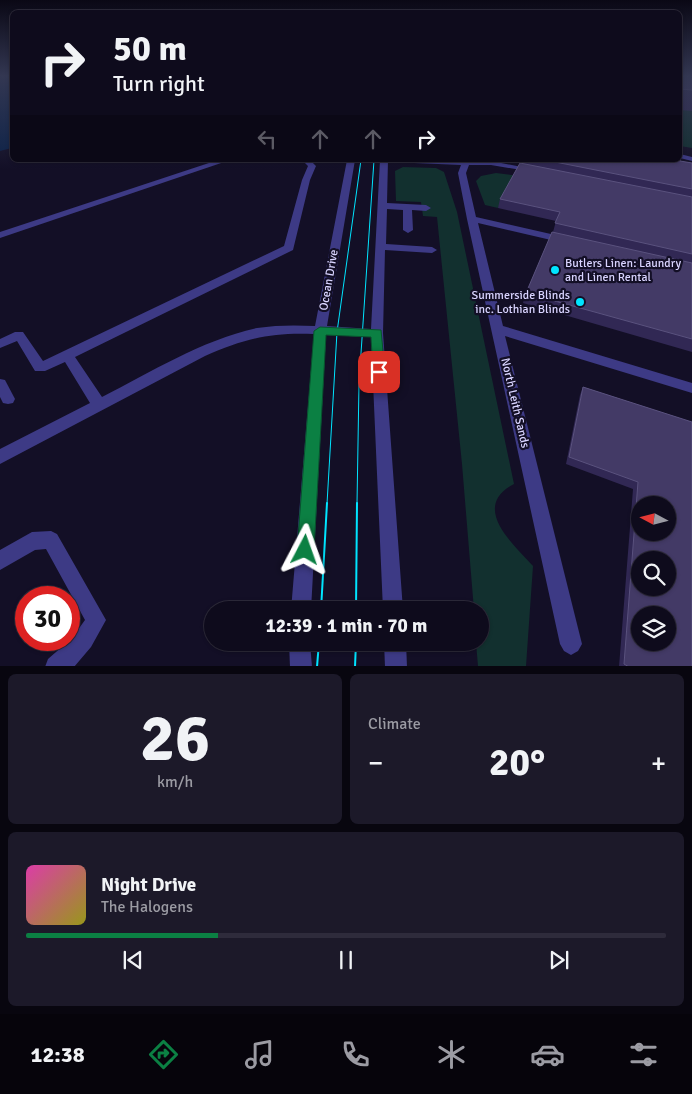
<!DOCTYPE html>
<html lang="en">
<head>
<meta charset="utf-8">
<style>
  :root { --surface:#0e0b1c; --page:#1c1929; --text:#f1f3f6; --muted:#9b9ba3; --line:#2e2b3b; --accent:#0b8043 }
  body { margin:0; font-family:Signika,sans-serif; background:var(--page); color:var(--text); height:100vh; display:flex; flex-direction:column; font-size:19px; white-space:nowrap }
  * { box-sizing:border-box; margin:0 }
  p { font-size:16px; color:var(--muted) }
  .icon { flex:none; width:28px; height:28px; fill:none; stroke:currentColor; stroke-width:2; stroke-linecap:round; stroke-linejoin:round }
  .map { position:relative; height:666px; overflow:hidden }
  .sheet { display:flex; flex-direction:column; gap:8px; padding:8px; background:#08060f; flex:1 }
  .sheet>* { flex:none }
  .top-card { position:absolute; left:10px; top:10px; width:672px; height:152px; border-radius:8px; box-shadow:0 1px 4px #0004,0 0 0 1px var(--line); background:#0e0b1c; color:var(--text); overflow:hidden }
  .needle { width:32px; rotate:277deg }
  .tools { position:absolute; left:631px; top:496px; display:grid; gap:10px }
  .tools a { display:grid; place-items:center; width:45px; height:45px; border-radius:50%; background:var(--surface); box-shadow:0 1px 4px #0004,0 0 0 1px var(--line); font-size:25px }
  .speed { position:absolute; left:15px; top:586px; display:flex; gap:10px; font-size:25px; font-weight:700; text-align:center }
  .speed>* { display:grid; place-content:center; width:65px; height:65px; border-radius:50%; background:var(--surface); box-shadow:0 1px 4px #0004,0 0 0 1px var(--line); line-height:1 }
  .speed .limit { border:8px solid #d22; background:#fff; color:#111 }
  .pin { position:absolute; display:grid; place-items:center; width:42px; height:42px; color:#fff; margin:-21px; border-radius:10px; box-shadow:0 2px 8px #0006 }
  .me { position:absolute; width:55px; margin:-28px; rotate:4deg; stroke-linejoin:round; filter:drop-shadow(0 0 4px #0008) }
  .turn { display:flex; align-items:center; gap:18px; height:105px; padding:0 20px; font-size:22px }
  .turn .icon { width:65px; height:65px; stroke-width:2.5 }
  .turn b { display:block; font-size:35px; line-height:42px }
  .lanes { display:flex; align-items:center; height:48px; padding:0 20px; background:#0003; justify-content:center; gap:25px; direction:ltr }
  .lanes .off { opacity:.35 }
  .big { font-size:38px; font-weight:800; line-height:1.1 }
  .sheet .widget { flex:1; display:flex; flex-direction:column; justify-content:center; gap:8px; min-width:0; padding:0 18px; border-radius:8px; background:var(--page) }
  .sheet .dial { align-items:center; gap:0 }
  .dial b { font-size:65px; line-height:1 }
  .song { display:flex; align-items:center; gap:15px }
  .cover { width:60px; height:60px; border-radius:8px; background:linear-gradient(135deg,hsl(320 70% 55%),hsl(60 70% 35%)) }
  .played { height:5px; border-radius:2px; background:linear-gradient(90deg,var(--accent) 30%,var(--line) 30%) }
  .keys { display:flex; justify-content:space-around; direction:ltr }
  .heat { display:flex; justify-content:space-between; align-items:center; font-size:28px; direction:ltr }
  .sheet .tiles { flex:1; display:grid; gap:8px; grid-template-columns:1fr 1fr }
  .widget:last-child { grid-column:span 2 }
  .trip { position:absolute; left:204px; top:601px; width:285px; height:50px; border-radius:25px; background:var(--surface); box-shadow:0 1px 4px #0004,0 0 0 1px var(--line); font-weight:800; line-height:50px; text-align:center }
  .dock { display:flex; height:80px; justify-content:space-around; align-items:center; background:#06040b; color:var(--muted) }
  .dock .icon { width:35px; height:35px }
  .dock .active { color:var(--accent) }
  .dock b { font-size:22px; color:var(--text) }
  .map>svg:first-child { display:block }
  .green { fill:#12302f }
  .water { fill:#0c2248 }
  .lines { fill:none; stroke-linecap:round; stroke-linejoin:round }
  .minor { fill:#3d3a85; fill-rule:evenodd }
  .tram-far1 { stroke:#00e5ff; stroke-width:1 }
  .tram { stroke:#00e5ff; stroke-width:2 }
  .wall { fill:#312854 }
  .building { fill:#433a66; stroke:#5a527e; fill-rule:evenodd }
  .route { fill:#0b8043; stroke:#07532c }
  .poi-dot { fill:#00e5ff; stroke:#130f26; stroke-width:2 }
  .labels { text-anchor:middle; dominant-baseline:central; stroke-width:4.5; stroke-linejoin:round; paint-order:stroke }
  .poi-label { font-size:12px; fill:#d9d4ff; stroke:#130f26; text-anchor:start }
  .street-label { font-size:12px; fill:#d9d4ff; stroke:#130f26 }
</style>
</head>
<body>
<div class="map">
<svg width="692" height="667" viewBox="0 0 692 667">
  <rect width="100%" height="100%" fill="#130f26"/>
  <g class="green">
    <polygon points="680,107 692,109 692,148 680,146"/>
    <path d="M403,167L436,168L444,172L457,212L514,484C470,507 513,544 533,566L526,666H478L476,643L480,642V610H474L462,464L437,217L423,216L421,202L396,201L395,171Z"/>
    <polygon points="496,173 519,176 511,184 498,208 485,205 476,181 481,176"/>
  </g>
  <polygon class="water" points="0,76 12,76 12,148 0,151"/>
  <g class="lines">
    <g class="minor">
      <polygon points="680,154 692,157 692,161 680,158"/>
      <polygon points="218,160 230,160 0,238 0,232"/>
      <path d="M302,160H310L316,166L310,180L293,250L75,357L102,397C151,372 202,340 257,328C276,325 296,325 315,326L347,160H355L327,326L371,329L380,160H388L387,203L426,205L431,208L426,211L412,210L413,230L408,233L403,230V210L387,209L386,244L432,247L437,250L432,253L385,250L383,333L403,610H383L371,337L326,335L311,610H291L314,334C271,332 243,339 205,356L0,464V449L90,403L65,362L45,371H35L17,341L0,348V339L15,332H23L43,361L284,246L302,180L308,166Z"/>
      <polygon points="411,160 491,161 537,170 533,172 491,165 469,165 466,173 476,217 564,237 569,240 564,243 478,223 503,326 692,383 692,393 505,336 582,644 578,651 571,655 564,651 560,644 467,219 458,173 461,165 414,163"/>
      <polygon points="0,379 5,380 15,399 13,403 8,404 3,403 0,397"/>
      <polygon points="51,531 57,534 106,620 91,647 74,667 45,667 48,659 72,638 85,620 46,549 35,550 0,570 0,550 32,532"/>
      <polygon points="289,642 310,642 312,667 290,667"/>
      <polygon points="384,642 406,642 407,667 385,667"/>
    </g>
    <g class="tram-far1">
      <polyline points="327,504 337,332 361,160"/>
      <polyline points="357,504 359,383 374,160"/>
    </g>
    <g class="tram">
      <polyline points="321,610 327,503"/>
      <polyline points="356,610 357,503"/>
      <polyline points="317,667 319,642"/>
      <polyline points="355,667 356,642"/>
    </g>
  </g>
  <g class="wall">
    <polygon points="680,76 692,76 692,111 680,110"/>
    <polygon points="523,160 680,160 680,161 692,163 692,352 523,303 526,293 553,232 556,221 498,208 500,199 522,163"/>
    <polygon points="583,387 692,422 692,667 619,667 633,489 566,464 580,395"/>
  </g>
  <g class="building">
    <polygon points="680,76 692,76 692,90 680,89"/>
    <polygon points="545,160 680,160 680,161 692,163 692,189"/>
    <polygon points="520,163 692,197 692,254 555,223 560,212 500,199"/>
    <polygon points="552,232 692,263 692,339 526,293"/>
    <path d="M583,387L692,422V667H629L624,664L638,482L569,457ZM640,505H668V532H640ZM640,560H668V588H640ZM640,615H668V642H640Z"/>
  </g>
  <linearGradient id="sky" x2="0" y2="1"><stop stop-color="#0a0815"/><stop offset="0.45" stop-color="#333752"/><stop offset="1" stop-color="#333752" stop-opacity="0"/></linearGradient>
  <rect width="692" height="169" fill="url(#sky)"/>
  <polygon class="route" points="320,327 381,330 385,372 379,377 373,372 371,337 326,335 314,550 311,556 305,559 299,556 297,550 314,331"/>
  <g class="poi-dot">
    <circle cx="555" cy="270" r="5"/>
    <circle cx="580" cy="302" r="5"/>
  </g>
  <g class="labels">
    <g class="poi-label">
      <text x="565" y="263">Butlers Linen: Laundry<tspan x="565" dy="14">and Linen Rental</tspan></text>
      <text x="570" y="295" text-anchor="end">Summerside Blinds<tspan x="570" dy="14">inc. Lothian Blinds</tspan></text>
    </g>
    <g class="street-label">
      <text transform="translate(329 280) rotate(-80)">Ocean Drive</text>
      <text transform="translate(515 403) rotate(77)">North Leith Sands</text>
    </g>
  </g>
</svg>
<div class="tools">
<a><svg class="needle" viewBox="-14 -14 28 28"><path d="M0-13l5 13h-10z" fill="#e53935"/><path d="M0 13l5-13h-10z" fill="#9b9ba3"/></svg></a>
<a><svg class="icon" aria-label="search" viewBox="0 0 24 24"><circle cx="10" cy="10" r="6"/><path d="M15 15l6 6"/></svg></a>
<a><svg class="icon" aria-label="layers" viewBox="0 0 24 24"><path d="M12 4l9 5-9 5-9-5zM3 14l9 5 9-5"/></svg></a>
</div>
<div class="speed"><div class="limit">30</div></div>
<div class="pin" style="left:379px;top:372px;background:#d93025"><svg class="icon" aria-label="arrive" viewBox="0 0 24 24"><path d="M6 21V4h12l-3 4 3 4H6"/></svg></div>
<svg class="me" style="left:305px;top:550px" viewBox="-20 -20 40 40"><path d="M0-17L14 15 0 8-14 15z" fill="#0b8043" stroke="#fff" stroke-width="4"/></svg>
<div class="trip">12:39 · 1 min · 70 m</div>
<div class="top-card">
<div class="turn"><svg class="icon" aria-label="right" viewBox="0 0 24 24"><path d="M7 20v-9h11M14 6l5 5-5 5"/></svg><div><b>50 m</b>Turn right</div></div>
<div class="lanes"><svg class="icon off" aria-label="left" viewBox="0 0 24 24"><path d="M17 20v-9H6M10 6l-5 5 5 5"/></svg><svg class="icon off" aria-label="ahead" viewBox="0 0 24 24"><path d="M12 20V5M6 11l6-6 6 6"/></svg><svg class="icon off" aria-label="ahead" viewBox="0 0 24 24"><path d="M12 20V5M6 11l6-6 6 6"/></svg><svg class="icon" aria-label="right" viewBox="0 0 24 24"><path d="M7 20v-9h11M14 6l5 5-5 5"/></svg></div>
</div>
</div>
<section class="sheet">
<div class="tiles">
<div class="widget dial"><b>26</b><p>km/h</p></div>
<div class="widget"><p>Climate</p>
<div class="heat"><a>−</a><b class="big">20°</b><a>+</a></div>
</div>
<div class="widget">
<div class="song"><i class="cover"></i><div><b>Night Drive</b><p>The Halogens</p></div></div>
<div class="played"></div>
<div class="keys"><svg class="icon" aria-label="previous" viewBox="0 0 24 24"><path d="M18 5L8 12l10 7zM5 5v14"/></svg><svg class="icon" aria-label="pause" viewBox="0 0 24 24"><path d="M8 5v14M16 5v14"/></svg><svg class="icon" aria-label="next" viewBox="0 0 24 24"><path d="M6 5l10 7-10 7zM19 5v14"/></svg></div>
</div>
</div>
</section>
<nav class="dock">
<b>12:38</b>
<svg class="icon active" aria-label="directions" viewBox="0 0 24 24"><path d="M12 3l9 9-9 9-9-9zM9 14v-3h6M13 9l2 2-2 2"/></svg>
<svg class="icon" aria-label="music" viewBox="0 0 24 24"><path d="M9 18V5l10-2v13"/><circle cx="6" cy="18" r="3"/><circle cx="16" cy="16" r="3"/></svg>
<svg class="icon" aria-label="phone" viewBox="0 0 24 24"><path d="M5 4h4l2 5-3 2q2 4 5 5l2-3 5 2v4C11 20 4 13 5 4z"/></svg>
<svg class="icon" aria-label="climate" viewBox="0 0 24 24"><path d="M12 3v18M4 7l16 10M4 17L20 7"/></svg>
<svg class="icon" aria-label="car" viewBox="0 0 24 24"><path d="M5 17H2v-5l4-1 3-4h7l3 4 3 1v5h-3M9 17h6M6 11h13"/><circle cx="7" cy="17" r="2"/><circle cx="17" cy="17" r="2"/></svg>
<svg class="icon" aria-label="filters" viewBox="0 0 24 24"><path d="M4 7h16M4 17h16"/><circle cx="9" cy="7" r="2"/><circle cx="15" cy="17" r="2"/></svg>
</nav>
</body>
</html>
